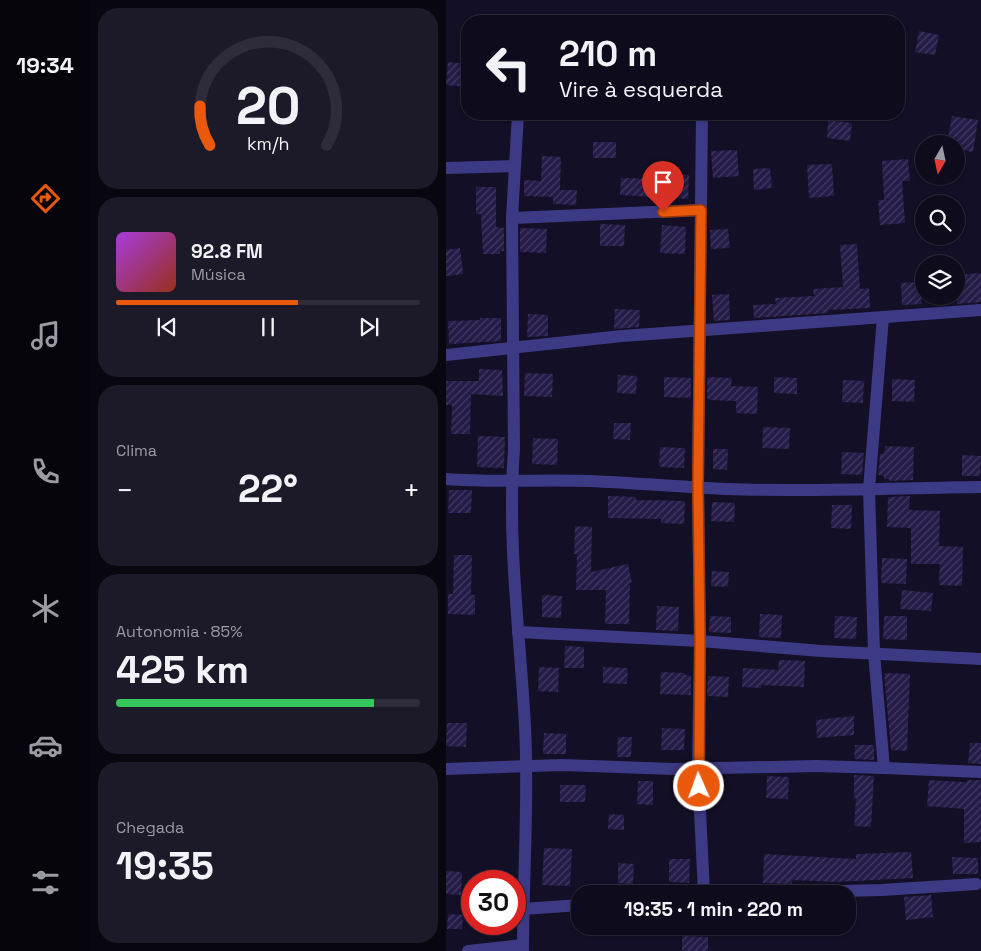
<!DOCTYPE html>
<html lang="pt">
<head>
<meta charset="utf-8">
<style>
  :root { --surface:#0e0b1c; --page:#1c1929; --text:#f1f3f6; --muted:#9b9ba3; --line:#2e2b3b; --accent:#ea580c }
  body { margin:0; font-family:"Space Grotesk",sans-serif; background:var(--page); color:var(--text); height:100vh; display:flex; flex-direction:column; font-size:19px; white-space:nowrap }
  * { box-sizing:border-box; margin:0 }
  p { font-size:16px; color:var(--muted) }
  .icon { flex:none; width:28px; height:28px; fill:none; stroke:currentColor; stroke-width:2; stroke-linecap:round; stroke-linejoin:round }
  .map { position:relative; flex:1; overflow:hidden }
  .sheet { display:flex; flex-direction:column; gap:8px; padding:8px; background:#08060f; width:356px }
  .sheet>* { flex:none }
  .banner { position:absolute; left:15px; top:15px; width:444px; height:105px; border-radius:20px; box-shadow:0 1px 4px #0004,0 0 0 1px var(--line); background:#0e0b1c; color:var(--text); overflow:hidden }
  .needle { width:32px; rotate:189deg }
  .controls { position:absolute; left:469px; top:135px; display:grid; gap:10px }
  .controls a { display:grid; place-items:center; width:50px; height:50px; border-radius:50%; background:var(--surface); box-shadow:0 1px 4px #0004,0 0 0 1px var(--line); font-size:25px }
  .speed { position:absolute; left:15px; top:870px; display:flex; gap:10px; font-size:25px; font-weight:700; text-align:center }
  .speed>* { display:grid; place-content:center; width:65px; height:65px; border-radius:50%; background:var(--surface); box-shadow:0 1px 4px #0004,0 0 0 1px var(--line); line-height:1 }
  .speed .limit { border:8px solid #d22; background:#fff; color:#111 }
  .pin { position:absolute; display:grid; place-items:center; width:42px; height:42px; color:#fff; margin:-51px -21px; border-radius:50% 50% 50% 0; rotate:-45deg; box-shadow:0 0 5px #0007 }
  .pin .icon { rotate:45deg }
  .me { position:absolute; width:55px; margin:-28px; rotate:358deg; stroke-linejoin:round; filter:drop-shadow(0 0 4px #0008) }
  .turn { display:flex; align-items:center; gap:18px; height:105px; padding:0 15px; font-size:22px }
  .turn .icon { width:65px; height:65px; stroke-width:2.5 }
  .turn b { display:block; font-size:35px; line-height:42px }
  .big { font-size:38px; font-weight:800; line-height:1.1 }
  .sheet .tile { flex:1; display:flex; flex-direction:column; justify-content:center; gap:8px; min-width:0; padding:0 18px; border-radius:20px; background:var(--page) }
  .sheet .dial { align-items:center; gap:0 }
  .dial svg { height:130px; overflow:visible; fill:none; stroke:var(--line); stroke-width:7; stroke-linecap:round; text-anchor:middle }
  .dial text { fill:var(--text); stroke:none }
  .song { display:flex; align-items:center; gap:15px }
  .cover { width:60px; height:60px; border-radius:8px; background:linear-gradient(135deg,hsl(280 70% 55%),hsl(10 70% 35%)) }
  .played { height:5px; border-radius:2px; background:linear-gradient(90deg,var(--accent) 60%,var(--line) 60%) }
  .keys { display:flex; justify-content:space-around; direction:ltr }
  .heat { display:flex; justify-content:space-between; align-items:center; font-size:28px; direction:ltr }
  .charge { height:8px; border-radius:4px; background:linear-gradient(90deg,#34c759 85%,var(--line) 0) }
  .trip { position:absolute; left:125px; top:885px; width:285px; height:50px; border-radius:20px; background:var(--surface); box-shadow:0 1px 4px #0004,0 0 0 1px var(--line); font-weight:800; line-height:50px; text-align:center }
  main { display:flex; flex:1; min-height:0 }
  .dock { display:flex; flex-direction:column; width:90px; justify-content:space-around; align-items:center; background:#06040b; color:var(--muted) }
  .dock .icon { width:35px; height:35px }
  .dock .active { color:var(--accent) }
  .dock b { font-size:22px; color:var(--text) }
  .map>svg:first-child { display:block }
  .building { fill:url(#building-hatch) }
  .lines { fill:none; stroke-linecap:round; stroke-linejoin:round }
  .street { stroke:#3d3a85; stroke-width:12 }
  .route-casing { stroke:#983908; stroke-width:12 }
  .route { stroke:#ea580c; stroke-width:9 }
</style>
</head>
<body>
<main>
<nav class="dock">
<b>19:34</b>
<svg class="icon active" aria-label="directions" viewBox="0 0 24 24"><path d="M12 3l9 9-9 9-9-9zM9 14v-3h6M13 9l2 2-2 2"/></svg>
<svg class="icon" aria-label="music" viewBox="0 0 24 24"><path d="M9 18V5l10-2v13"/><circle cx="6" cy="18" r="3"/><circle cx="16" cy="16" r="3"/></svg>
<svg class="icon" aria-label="phone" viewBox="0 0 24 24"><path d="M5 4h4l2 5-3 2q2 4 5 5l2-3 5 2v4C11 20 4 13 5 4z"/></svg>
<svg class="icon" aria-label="climate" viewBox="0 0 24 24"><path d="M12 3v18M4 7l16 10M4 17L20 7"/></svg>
<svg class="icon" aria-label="car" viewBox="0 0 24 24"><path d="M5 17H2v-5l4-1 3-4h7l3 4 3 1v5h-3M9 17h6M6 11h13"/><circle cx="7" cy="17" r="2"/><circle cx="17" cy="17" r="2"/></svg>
<svg class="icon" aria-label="filters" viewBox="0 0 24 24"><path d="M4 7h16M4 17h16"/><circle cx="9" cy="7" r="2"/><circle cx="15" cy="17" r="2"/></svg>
</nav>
<section class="sheet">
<div class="tile dial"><svg viewBox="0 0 100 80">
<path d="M14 69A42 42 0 1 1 86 69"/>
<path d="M14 69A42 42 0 0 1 8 45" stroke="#ea580c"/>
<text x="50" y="56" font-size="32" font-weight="700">20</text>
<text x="50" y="72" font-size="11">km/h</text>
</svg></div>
<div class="tile">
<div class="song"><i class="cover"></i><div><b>92.8 FM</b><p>Música</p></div></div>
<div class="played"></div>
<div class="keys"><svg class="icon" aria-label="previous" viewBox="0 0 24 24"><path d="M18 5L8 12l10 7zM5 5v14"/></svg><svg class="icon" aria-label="pause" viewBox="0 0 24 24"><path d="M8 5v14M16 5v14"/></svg><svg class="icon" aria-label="next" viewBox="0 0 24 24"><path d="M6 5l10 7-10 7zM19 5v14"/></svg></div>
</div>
<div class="tile"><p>Clima</p>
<div class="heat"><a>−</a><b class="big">22°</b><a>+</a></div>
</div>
<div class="tile"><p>Autonomia · 85%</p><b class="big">425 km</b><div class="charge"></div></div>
<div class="tile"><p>Chegada</p><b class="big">19:35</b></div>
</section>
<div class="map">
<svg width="535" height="951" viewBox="0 0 535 951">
  <defs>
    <pattern id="building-hatch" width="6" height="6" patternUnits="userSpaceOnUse" patternTransform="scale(1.25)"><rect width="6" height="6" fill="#241b47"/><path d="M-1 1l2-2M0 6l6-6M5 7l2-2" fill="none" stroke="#433b63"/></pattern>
  </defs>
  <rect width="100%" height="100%" fill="#130f26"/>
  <g class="building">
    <polygon points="473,31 493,35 489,55 469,52"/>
    <polygon points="2,62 21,64 21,87 0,85"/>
    <polygon points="506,116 532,120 527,152 510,149 510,144 501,144"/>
    <polygon points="382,120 406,123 404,141 381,138"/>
    <rect x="147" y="142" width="23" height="16"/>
    <polygon points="291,150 293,176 267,178 265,151"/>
    <polygon points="96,156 115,157 114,190 131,190 130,205 107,204 107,197 78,196 78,180 95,181"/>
    <polygon points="462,159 464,181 456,181 459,223 434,225 432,200 438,200 436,161"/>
    <polygon points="386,164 388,196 363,198 361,165"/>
    <polygon points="324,168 326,188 308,190 307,169"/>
    <polygon points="219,174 243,175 242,199 174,195 175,178 219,179"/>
    <polygon points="30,187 50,187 50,227 58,228 58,251 54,251 54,254 37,254 35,214 30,214"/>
    <polygon points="154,224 179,225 178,246 154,246"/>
    <polygon points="216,225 240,227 239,254 214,253"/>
    <polygon points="74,228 101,229 100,253 74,252"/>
    <polygon points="282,229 284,248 265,249 264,230"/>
    <polygon points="411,244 414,289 423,288 424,308 382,310 382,313 308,318 307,305 330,304 329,298 368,296 367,289 397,287 394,245"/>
    <polygon points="14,248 17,274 0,276 0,250"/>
    <polygon points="535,273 535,302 511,304 510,275"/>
    <polygon points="474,282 476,304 456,305 455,283"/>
    <polygon points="283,294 284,320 268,321 266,295"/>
    <polygon points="169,309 194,310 193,327 168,329"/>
    <polygon points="82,314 102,315 102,336 81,337"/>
    <polygon points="34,318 55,318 55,341 3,344 2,321 34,320"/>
    <polygon points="33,369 56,370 57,396 25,394 24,434 5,434 6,405 0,405 0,381 33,381"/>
    <polygon points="79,373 107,374 106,397 78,396"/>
    <polygon points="172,375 191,376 190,394 171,393"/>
    <polygon points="218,377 245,378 245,398 218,397"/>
    <polygon points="264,377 286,378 285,386 312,387 311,414 290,413 290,401 263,400 261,398 261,378"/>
    <polygon points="328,377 351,378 351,394 328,393"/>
    <polygon points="446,379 469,380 468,402 446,401"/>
    <polygon points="397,380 418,381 417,403 396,402"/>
    <polygon points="168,423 185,423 184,440 167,439"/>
    <polygon points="317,427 344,428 343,449 316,448"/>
    <polygon points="32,436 59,437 58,468 31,467"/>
    <polygon points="87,438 112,439 111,465 86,464"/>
    <polygon points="439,446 468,447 467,480 443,481 443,479 438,479 438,476 432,475 434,454 438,454"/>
    <polygon points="214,447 239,448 238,468 213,467"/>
    <polygon points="267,449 282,449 281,470 267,469"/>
    <polygon points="396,452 418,453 416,475 395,474"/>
    <polygon points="516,455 535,456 534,476 516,476"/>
    <polygon points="3,490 26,490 25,513 2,513"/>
    <polygon points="162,496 190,497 190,500 239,501 238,524 215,523 215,519 162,518"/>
    <polygon points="464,496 463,510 494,511 493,546 517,547 516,586 493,585 494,564 465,564 465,528 441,527 442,497"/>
    <polygon points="266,502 289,503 288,522 265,521"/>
    <polygon points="386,505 406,505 405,529 385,528"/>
    <polygon points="129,526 146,527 145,572 182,564 186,583 184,583 183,624 159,624 160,590 130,590 131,554 128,554"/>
    <polygon points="8,555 26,555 25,595 29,595 29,615 2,614 2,594 7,594"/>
    <polygon points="436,558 461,559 460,584 435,583"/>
    <polygon points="266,571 283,572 282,587 265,586"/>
    <polygon points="456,590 487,593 485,611 454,609"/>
    <polygon points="96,595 116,596 115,618 96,617"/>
    <polygon points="211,606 233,607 232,631 210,630"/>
    <polygon points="314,614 336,615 335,638 313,637"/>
    <polygon points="264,616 285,617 285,633 263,632"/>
    <polygon points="389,616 411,617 410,639 388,638"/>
    <polygon points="438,616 461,616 461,640 437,639"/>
    <polygon points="119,646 138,647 138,668 118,668"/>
    <polygon points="333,660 359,661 358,687 315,685 315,688 296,687 297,668 332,670"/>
    <polygon points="93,667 113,668 112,692 92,691"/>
    <polygon points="157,667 182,668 181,684 157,683"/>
    <polygon points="215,672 239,673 239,675 245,676 245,695 214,694"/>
    <polygon points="438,673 464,674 461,751 445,750"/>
    <polygon points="262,676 283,677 282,697 261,696"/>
    <polygon points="408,716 408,735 371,738 370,720"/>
    <polygon points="1,723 21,723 20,747 0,746"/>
    <polygon points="216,728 239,729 238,750 215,750"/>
    <polygon points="98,733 120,734 120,754 97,754"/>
    <polygon points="172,737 186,737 185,757 171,757"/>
    <polygon points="524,743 535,743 535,764 522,763"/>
    <polygon points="409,745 428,745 428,760 408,759"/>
    <polygon points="408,775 428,776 425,827 408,826 410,798 408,798"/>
    <polygon points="321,776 343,777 342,799 320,798"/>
    <polygon points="483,780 515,782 521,782 521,780 535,780 535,842 518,843 518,809 481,806"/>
    <polygon points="192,781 207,781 207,805 191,804"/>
    <polygon points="114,785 140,785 139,802 114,802"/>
    <polygon points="163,814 178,815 178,830 162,829"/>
    <polygon points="98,848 126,849 124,886 96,885"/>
    <polygon points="465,852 467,878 390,882 346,880 346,884 317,883 318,854 410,859 410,854"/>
    <polygon points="506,857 532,858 532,874 507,874"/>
    <polygon points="223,859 244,859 243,883 223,882"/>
    <polygon points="172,863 188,864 187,884 172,883"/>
    <polygon points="0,871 16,872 15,895 0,894"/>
    <polygon points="485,895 487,917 460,920 458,897"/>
    <polygon points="2,914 17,915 16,929 1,929"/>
    <polygon points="236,936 262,937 262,951 236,951"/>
  </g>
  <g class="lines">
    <g class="street">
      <path d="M72,114L66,218L68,449C61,542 74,634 79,726C83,801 77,876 77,951"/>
      <polyline points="256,114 252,486 254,641 252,768 258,894"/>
      <polyline points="0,168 69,166"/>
      <polyline points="66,218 255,210"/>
      <polyline points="437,317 423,489 428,653 438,768"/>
      <polyline points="0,355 176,336 535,310"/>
      <path d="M0,479C48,483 96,479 144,481C190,483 235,487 280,489C365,492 450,488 535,487"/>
      <polyline points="72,632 254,641 375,651 535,659"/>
      <polyline points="0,769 116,765 227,769 370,766 438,768 535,772"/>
      <polyline points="276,894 436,890 530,884"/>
      <polyline points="77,909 134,905"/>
      <polyline points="22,951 77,945"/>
    </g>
  </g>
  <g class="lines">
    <defs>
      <polyline id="route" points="217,212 255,210 252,486 254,641 253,786"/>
    </defs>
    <use href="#route" class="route-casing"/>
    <use href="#route" class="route"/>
  </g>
</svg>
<div class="controls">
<a><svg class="needle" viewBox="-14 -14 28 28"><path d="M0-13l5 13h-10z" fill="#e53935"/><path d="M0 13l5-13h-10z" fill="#9b9ba3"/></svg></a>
<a><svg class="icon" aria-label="search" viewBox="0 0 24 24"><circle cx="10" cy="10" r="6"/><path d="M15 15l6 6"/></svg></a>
<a><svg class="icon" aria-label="layers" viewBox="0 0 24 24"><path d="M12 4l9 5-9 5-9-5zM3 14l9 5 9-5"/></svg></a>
</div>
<div class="speed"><div class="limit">30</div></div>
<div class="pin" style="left:217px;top:212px;background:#d93025"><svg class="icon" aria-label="arrive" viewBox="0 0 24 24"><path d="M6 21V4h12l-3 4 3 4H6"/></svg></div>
<svg class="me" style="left:253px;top:786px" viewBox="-20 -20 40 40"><circle r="17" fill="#ea580c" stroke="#fff" stroke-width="3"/><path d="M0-11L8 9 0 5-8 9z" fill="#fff"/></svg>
<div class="trip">19:35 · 1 min · 220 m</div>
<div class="banner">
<div class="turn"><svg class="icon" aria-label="left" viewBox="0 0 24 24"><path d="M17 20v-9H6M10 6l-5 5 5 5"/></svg><div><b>210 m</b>Vire à esquerda</div></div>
</div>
</div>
</main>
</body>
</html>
